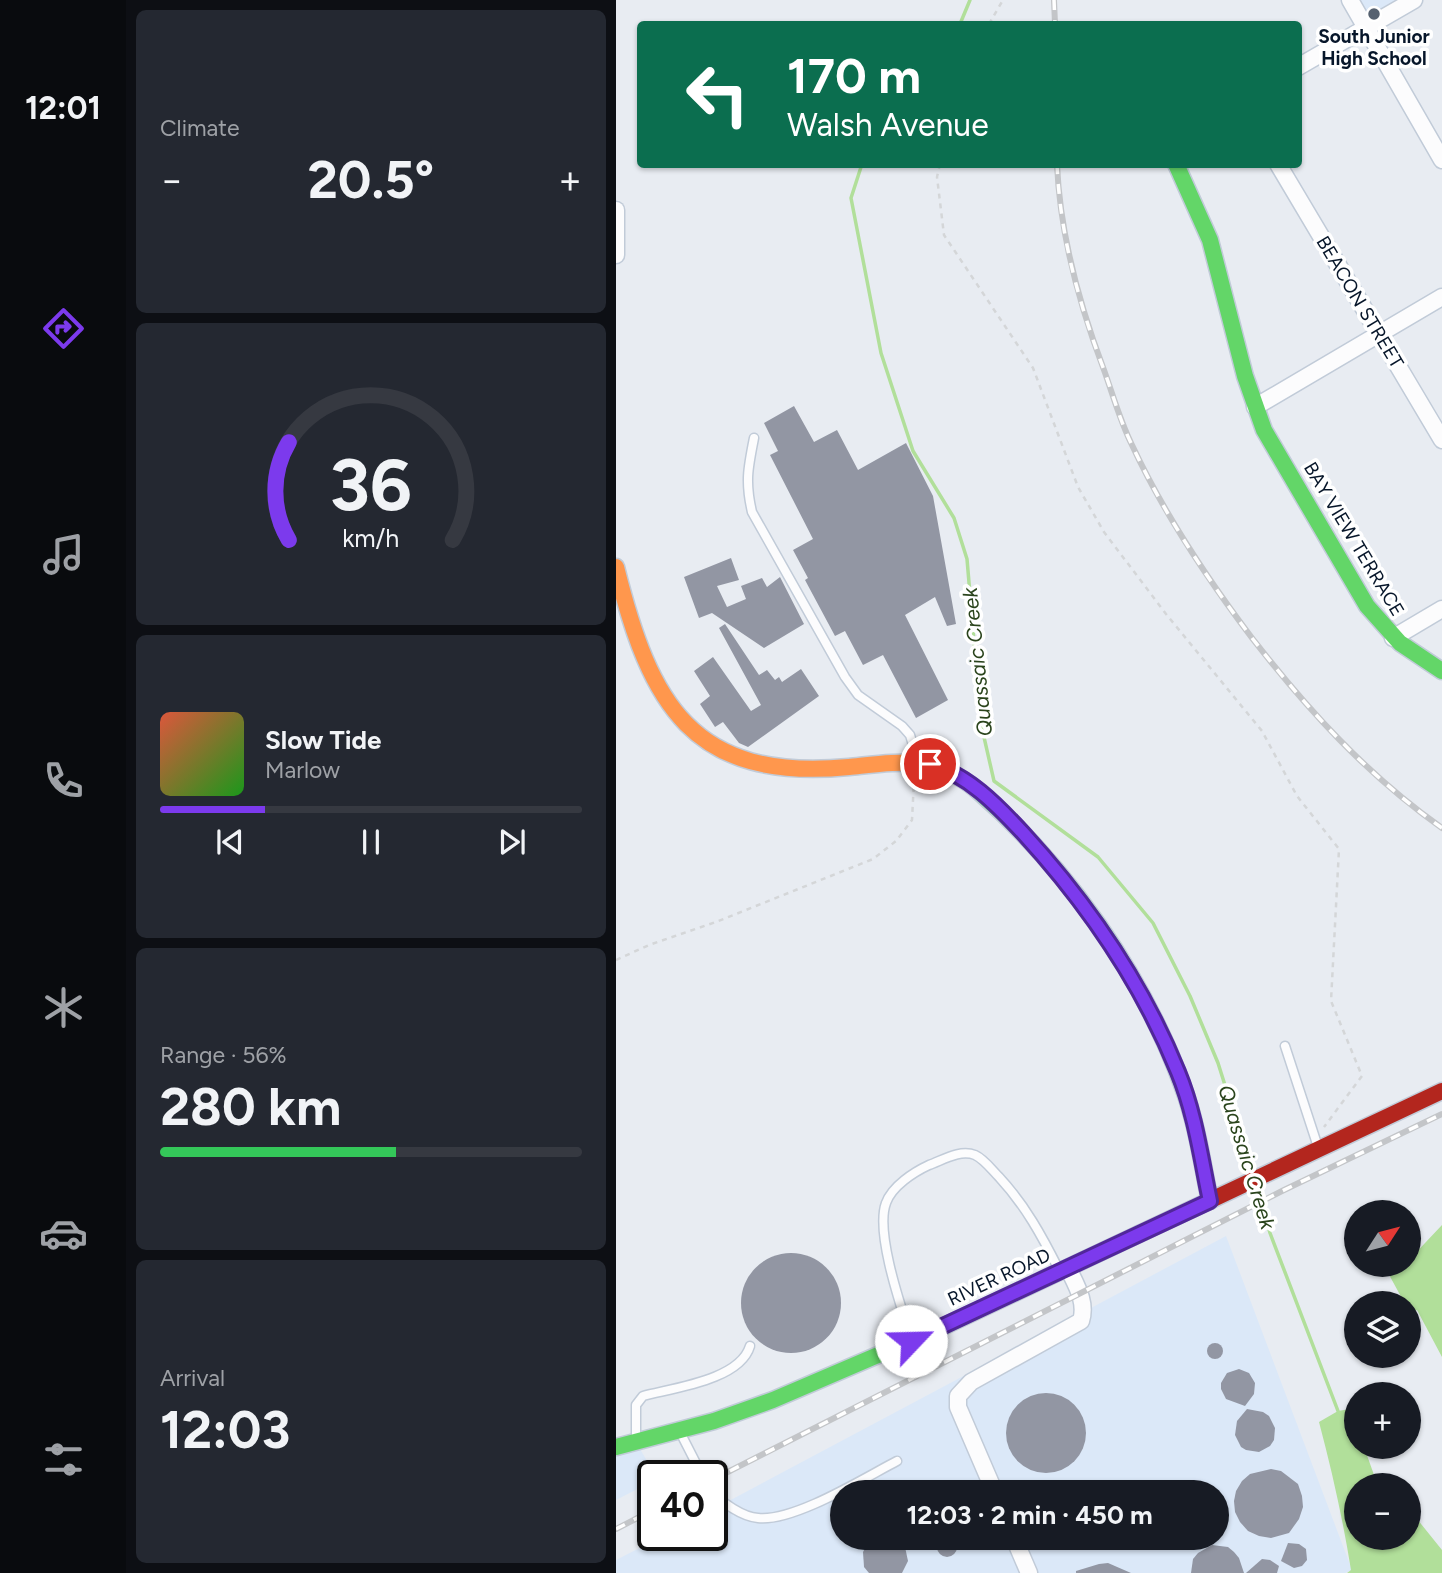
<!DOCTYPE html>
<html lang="en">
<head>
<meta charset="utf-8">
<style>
  :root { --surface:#171b24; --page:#242831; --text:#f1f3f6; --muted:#9ea1a6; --line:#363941; --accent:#7c3aed }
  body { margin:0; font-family:Figtree,sans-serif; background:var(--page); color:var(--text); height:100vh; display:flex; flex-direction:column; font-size:26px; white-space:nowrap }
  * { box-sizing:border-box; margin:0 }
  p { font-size:23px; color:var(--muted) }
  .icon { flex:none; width:38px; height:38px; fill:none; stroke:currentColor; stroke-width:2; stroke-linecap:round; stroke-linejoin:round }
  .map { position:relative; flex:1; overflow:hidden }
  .side { display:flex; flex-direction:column; gap:10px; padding:10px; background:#0d0f14; width:490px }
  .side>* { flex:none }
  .banner { position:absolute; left:21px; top:21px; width:665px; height:147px; border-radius:7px; box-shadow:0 2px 5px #0004; background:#0b6e4f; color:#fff; overflow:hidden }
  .needle { width:46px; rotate:54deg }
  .buttons { position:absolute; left:728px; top:1200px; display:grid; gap:14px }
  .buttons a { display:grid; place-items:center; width:77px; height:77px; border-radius:50%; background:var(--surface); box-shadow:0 2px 5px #0004; font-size:35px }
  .speed { position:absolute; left:21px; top:1460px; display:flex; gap:14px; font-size:35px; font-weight:700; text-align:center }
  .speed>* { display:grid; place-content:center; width:91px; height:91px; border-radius:50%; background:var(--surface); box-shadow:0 2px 5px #0004; line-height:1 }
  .speed .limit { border:4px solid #111; border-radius:10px; background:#fff; color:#111 }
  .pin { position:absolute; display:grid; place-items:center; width:60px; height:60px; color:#fff; margin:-30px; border:4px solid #fff; border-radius:50%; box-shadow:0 2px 7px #0007 }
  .me { position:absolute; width:77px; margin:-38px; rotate:66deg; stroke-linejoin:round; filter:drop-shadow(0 0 5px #0008) }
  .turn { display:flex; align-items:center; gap:24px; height:147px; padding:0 35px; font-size:32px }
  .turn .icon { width:91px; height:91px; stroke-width:2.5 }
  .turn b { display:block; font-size:49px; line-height:60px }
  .big { font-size:52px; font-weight:700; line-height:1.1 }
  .side .widget { flex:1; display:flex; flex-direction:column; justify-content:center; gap:10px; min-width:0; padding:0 24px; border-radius:10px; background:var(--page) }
  .side .dial { align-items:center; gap:0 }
  .dial svg { height:182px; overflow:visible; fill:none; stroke:var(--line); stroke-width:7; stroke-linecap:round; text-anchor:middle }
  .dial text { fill:var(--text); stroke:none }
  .song { display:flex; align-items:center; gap:21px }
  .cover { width:84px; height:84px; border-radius:10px; background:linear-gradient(135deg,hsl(10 70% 55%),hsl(120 70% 35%)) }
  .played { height:7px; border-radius:4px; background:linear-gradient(90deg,var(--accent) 25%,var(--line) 25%) }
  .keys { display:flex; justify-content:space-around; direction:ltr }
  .heat { display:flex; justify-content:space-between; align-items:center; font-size:38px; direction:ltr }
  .charge { height:10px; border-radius:5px; background:linear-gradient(90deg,#34c759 56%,var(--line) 0) }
  .trip { position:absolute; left:214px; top:1480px; width:399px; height:70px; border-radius:35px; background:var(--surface); box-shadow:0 2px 5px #0004; font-weight:700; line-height:70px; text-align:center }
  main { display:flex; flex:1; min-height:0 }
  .tabs { display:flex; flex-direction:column; width:126px; justify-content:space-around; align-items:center; background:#090b0e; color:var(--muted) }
  .tabs .icon { width:49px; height:49px }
  .tabs .selected { color:var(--accent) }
  .tabs b { font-size:32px; color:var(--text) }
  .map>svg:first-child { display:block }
  .built { fill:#dbe8f8; fill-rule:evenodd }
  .water { fill:#b1df9a }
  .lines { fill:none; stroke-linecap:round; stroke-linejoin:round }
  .stream { stroke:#b1df9a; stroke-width:3.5 }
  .building { fill:#9296a3 }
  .lane-casing { stroke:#c1cbd8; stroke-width:11 }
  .street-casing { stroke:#c1cbd8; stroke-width:19 }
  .fast-casing { stroke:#c1cbd8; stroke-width:19 }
  .slow-casing { stroke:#c1cbd8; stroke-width:19 }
  .jam-casing { stroke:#c1cbd8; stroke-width:19 }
  .path { stroke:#d4d6d8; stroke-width:2.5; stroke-dasharray:5 5; stroke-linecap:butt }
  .lane { stroke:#fcfcfd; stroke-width:8 }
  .street { stroke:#fcfcfd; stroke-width:16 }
  .fast { stroke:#63d668; stroke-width:16 }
  .slow { stroke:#ff974d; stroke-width:16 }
  .jam { stroke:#b3261e; stroke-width:16 }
  .rail-casing { stroke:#c3c5c8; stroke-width:6 }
  .rail { stroke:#fff; stroke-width:3.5; stroke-dasharray:10; stroke-linecap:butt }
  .route-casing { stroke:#51269a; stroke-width:18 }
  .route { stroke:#7c3aed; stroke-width:12 }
  .poi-dot { fill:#566170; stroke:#fff; stroke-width:2.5 }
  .labels { text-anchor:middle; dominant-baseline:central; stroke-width:7; stroke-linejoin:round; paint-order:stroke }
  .poi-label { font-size:19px; font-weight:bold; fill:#07162a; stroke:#fff }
  .street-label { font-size:19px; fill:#07162a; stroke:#fff }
  .water-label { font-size:21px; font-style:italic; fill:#2a441c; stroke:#fff }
</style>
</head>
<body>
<main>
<nav class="tabs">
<b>12:01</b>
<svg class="icon selected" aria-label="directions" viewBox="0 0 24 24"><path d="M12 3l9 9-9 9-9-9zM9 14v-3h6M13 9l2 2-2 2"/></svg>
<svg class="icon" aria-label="music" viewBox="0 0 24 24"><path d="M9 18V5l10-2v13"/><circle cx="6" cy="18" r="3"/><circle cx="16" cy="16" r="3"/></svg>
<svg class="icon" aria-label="phone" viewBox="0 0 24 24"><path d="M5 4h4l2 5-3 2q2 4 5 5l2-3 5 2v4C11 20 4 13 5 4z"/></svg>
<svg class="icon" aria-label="climate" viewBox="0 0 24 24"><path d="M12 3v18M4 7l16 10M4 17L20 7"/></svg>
<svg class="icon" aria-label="car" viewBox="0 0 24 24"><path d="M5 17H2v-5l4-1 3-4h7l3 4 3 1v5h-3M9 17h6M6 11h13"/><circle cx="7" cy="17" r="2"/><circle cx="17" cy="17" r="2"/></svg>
<svg class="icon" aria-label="filters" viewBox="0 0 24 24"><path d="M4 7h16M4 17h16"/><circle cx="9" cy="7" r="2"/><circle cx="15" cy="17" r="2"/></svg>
</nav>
<section class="side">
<div class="widget"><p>Climate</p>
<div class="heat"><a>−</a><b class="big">20.5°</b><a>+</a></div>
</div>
<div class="widget dial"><svg viewBox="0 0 100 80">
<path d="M14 69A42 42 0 1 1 86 69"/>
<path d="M14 69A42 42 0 0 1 14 26" stroke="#7c3aed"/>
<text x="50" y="56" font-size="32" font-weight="700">36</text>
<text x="50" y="72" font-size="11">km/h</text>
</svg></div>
<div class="widget">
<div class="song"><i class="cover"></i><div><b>Slow Tide</b><p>Marlow</p></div></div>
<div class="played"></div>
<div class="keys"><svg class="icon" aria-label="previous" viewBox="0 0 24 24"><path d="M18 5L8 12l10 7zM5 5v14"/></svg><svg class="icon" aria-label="pause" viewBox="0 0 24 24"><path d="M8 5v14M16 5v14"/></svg><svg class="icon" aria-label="next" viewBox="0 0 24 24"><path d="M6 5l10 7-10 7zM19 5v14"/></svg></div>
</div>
<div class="widget"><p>Range · 56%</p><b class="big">280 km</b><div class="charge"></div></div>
<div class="widget"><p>Arrival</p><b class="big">12:03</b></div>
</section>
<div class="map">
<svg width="826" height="1573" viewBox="0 0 826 1573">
  <rect width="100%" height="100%" fill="#e8ecf2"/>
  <g class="built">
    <polygon points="734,0 798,0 750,29"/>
    <path d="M610,1236L736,1570L729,1573H0V1560L49,1535H96V1510ZM226,1493H600V1538H226Z"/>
    <polygon points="20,1442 39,1475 37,1475 37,1481 0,1500 0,1446"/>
  </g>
  <g class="water">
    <polygon points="826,1225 826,1357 801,1310 794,1314 793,1304 789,1304 771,1271 782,1265 793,1265 793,1260"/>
    <path d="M734,1409L740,1426V1447H748L762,1486H740V1538H793V1509L826,1550V1573H731L735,1570C727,1520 716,1471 703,1422L722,1411Z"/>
  </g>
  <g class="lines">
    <g class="stream">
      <polyline points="344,24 354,0"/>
      <polyline points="246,164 235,198 265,353 297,451 338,518 351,559 365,724 378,781 482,857 537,923 574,996 602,1063 636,1171"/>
      <polyline points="641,1186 654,1233 722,1411"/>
    </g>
  </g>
  <g class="building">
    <polygon points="178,406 198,442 221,430 242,470 290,443 317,496 340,624 331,626 319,597 289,615 332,700 300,718 267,655 247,665 229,631 219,636 189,580 192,578 177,550 197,539 154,455 162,451 148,423"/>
    <polygon points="115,558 123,580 101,586 111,607 130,599 125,586 146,578 151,587 164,577 188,624 148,648 96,613 83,618 68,577"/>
    <polygon points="109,624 143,675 151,670 159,680 163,677 166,682 185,669 203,696 132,747 123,743 107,722 99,727 84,704 94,696 78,671 97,657 135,711 145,705 103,628"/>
    <circle cx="175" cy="1303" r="50"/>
    <circle cx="599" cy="1351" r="8"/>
    <polygon points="623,1369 633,1373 639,1383 638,1394 629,1406 610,1399 605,1389 605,1383 611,1373"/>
    <circle cx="430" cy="1433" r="40"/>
    <polygon points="631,1409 647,1412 653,1416 659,1428 658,1440 654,1446 643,1452 630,1450 625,1447 619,1435 621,1421"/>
    <polygon points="655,1469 665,1471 682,1484 686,1496 687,1507 683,1519 673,1533 655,1538 643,1536 632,1531 624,1522 619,1512 618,1501 620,1491 626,1481 634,1474"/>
    <circle cx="331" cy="1547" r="10"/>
    <polygon points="258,1538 280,1538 289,1547 292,1561 286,1573 253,1573 248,1567 247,1552 251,1545"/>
    <polygon points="672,1543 683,1544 690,1549 691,1560 686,1566 678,1568 665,1561"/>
    <polygon points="596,1545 612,1547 618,1552 623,1558 628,1573 575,1573 577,1559 582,1553"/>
    <polygon points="646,1559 654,1560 663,1566 661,1573 630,1573"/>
    <polygon points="492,1563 515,1573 460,1573 460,1571 483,1564"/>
  </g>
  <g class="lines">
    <defs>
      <g id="lane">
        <path d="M138,438C132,468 129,482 136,512L229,677L242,695L286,726L294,735L297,745V760"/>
        <polyline points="669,1046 702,1147"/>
        <path d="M295,1338C285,1307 259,1232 270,1203C276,1186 298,1172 313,1165C327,1160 344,1149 359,1155C368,1159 376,1170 383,1177C409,1205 426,1236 443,1270"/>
        <polyline points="64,1432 86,1475"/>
        <path d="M20,1439V1405L27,1396C57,1388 124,1380 134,1346"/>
        <path d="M96,1491C106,1503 127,1517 142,1518C178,1522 248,1478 281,1461"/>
      </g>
      <g id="street">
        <polyline points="734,0 826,160"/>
        <polyline points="682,67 798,0"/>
        <polyline points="662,164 826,440"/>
        <polyline points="0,210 0,255"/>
        <polyline points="639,407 826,297"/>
        <polyline points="777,638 826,609"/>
        <path d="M379,1493L342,1407V1396L355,1382L465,1321C471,1302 460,1285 452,1268"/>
        <polyline points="398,1538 413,1573"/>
      </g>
      <g id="fast">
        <polyline points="560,164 594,240 629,376 648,430 751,606 784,643 826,671"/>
        <path d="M360,789C451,868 526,973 567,1087C581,1124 586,1163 594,1201"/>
        <polyline points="0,1447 98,1421 157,1400 318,1331 523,1234"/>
      </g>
      <path id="slow" d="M0,567C34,704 76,782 233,767C283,762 318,755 360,789"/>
      <polyline id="jam" points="523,1234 826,1091"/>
    </defs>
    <use href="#lane" class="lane-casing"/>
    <use href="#street" class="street-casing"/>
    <use href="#fast" class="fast-casing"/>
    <use href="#slow" class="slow-casing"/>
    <use href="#jam" class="jam-casing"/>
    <g class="path">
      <polyline points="373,24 387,0"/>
      <polyline points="324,164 321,177 328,235 417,368 462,487 488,532 550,614 646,731 681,796 723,849 715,1001 746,1076 708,1127"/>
      <polyline points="0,960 33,945 100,922 257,859 280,841 296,820 298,780"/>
    </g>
    <use href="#lane" class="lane"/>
    <use href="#street" class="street"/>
    <use href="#fast" class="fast"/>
    <use href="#slow" class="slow"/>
    <use href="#jam" class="jam"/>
    <defs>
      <g id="rail">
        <polyline points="438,0 439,24"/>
        <path d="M441,164C444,236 463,304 488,370C497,395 504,421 516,445C548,514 590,577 636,638C692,710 751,775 826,828"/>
        <polyline points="96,1480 666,1191 826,1114"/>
        <polyline points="0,1529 37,1510"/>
      </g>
    </defs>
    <use href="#rail" class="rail-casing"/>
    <use href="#rail" class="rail"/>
  </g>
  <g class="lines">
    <defs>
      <path id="route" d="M295,1341L594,1201C585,1158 579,1113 562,1072C526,983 471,903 407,833C381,805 351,774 314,764"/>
    </defs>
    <use href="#route" class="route-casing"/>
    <use href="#route" class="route"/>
  </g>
  <circle class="poi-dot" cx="758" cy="14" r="7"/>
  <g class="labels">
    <g class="poi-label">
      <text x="758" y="36">South Junior<tspan x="758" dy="22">High School</tspan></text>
    </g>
    <g class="street-label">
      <text transform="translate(744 302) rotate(59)">BEACON STREET</text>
      <text transform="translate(738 539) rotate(59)">BAY VIEW TERRACE</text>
      <text transform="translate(383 1277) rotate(-25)">RIVER ROAD</text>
    </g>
    <g class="water-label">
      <text transform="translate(361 662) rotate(-96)">Quassaic Creek</text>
      <text transform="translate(631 1157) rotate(73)">Quassaic Creek</text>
    </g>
  </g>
</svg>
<div class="buttons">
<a><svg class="needle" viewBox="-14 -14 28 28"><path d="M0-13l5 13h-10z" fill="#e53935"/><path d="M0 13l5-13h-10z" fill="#9ea1a6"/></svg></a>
<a><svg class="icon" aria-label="layers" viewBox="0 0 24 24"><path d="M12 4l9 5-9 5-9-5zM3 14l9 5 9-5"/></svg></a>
<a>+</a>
<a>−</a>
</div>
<div class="speed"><div class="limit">40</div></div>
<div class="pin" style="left:314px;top:764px;background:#d93025"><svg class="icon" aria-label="arrive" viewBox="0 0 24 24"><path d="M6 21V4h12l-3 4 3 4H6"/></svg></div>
<svg class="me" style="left:295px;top:1341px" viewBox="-20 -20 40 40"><circle r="19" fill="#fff"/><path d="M0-13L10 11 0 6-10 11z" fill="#7c3aed"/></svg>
<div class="trip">12:03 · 2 min · 450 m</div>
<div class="banner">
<div class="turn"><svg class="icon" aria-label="left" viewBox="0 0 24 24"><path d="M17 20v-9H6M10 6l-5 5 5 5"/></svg><div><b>170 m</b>Walsh Avenue</div></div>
</div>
</div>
</main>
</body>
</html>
